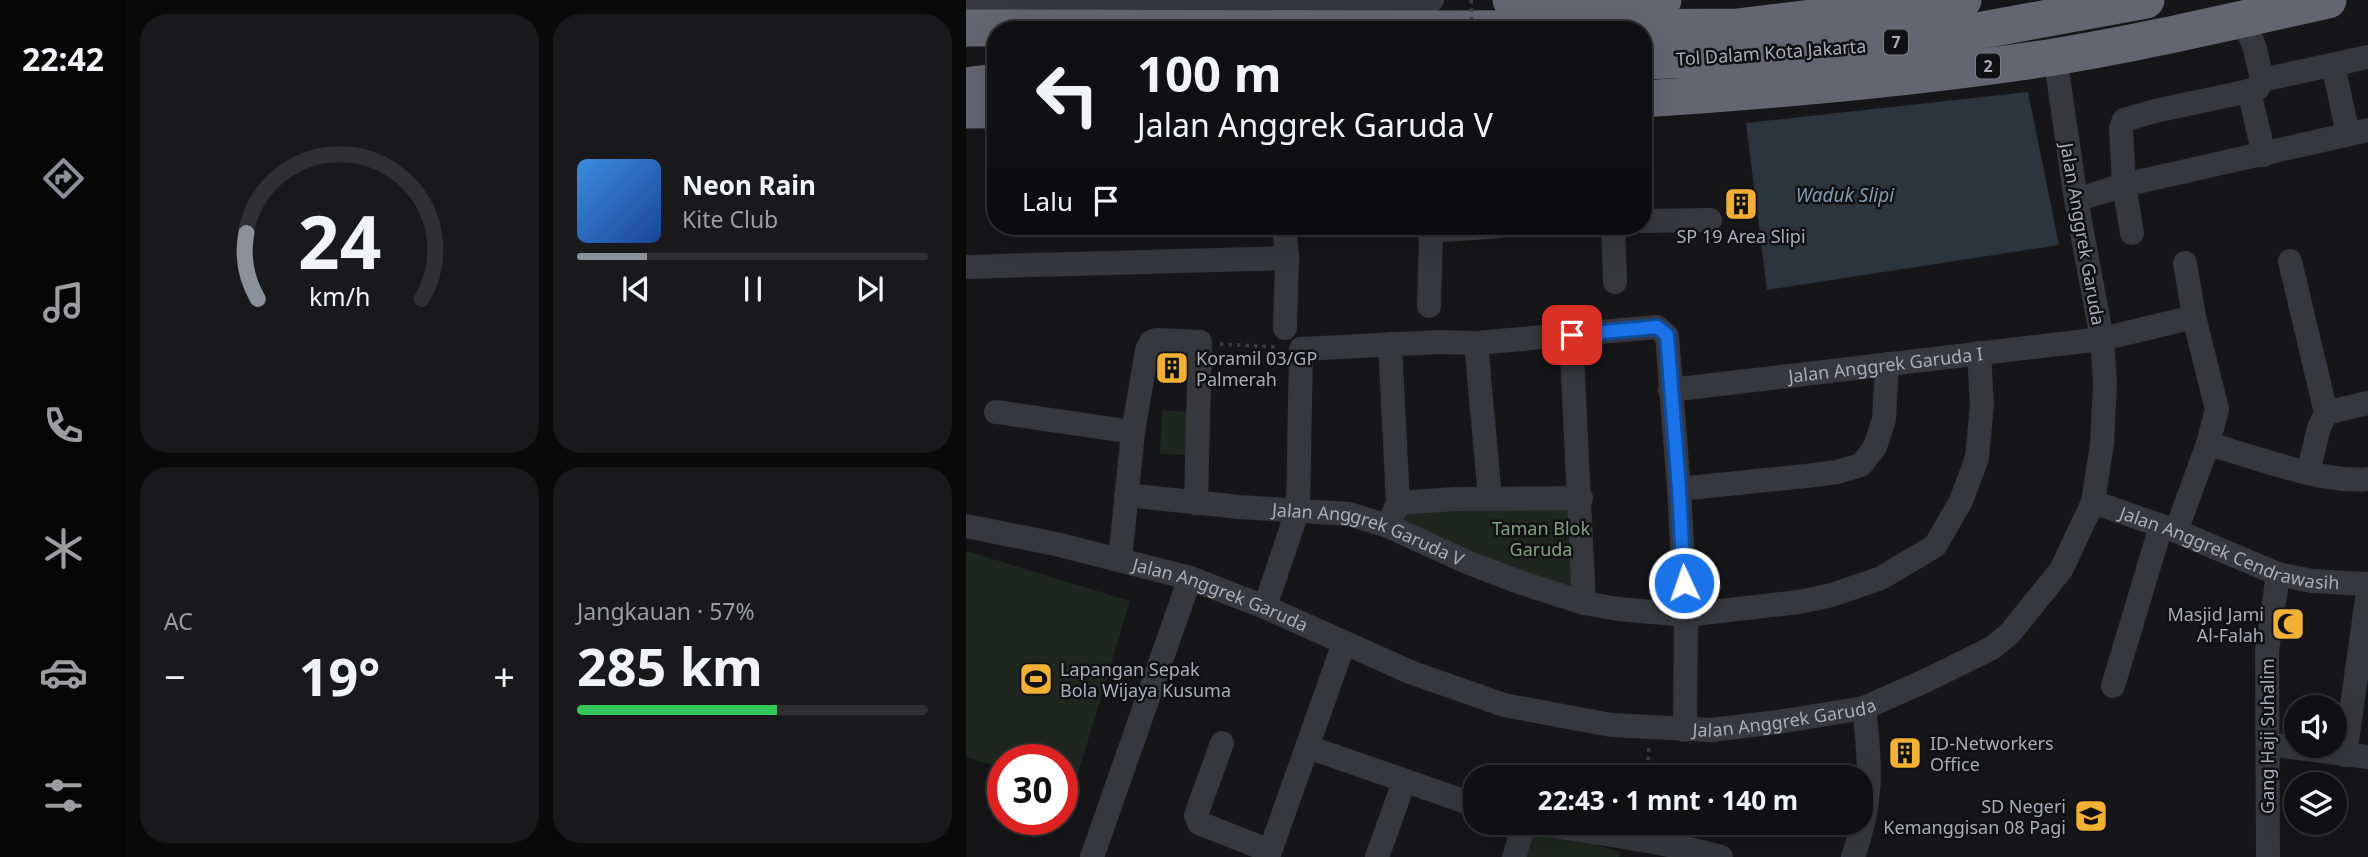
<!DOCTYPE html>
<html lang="id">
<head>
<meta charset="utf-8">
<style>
  :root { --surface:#101012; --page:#19191b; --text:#f1f3f6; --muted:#9c9d9f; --line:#303032; --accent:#8c9099 }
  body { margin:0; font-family:"Noto Sans",sans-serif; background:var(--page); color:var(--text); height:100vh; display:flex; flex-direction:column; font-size:26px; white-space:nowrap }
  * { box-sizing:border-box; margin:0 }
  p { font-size:23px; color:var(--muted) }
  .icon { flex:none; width:38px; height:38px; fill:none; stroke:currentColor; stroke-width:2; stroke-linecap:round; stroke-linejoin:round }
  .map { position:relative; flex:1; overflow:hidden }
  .side { display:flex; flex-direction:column; gap:14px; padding:14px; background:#09090a; width:840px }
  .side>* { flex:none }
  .guide { position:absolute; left:21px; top:21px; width:665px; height:214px; border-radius:28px; box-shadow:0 7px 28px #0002,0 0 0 2px var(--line); background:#101012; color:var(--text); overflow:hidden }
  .buttons { position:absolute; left:1318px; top:695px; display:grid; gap:14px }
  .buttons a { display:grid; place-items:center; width:63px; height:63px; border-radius:50%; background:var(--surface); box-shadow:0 7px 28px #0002,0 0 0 2px var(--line); font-size:35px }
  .speed { position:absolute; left:21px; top:744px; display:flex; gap:14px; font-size:35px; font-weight:700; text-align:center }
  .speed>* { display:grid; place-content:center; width:91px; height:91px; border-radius:50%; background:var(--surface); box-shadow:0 7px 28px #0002,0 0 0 2px var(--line); line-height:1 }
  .speed .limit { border:10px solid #d22; background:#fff; color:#111 }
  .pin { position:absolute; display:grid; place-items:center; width:60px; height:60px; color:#fff; margin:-30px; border-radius:14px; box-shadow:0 4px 10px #0006 }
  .me { position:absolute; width:77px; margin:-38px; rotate:357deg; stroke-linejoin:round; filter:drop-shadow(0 0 5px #0008) }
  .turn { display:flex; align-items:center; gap:24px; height:147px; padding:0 35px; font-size:32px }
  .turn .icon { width:91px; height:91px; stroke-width:2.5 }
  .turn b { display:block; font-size:49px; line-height:60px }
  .then { display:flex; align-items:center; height:66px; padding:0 35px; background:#0003; gap:14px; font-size:26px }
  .big { font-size:52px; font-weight:700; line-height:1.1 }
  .side .card { flex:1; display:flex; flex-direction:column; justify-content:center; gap:10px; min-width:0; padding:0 24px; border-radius:28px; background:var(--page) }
  .side .dial { align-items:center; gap:0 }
  .dial svg { height:182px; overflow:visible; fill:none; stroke:var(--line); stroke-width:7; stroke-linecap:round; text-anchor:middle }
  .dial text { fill:var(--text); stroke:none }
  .song { display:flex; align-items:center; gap:21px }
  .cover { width:84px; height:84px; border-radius:10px; background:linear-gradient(135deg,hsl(210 70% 55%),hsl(220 70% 35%)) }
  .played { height:7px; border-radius:4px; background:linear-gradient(90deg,var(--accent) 20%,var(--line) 20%) }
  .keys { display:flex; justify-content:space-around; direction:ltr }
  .heat { display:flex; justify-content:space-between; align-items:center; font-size:38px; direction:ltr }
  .charge { height:10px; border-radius:5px; background:linear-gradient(90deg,#34c759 57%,var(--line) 0) }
  .side .tiles { flex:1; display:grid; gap:14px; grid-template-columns:repeat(2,1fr) }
  .trip { position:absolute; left:497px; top:765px; width:410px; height:70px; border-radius:28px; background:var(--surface); box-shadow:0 7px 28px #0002,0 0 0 2px var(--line); font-weight:700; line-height:70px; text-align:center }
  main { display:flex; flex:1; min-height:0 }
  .menu { display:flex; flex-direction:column; width:126px; justify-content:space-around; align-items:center; background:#060607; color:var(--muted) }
  .menu .icon { width:49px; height:49px }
  .menu .selected { color:var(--accent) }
  .menu b { font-size:32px; color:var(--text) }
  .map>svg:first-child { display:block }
  .green { fill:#1e261f }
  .water { fill:#2c353c }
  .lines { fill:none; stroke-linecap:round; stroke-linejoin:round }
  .path { stroke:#3d3f44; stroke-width:3.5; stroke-dasharray:3.5 5; stroke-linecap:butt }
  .minor { stroke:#37383d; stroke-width:24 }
  .highway { stroke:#63666e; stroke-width:37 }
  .path-bridge { stroke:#3d3f44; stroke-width:3.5; stroke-dasharray:3.5 5; stroke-linecap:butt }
  .route-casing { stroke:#114b97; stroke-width:18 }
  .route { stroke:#1a73e8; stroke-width:12 }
  .labels { text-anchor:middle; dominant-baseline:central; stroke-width:5; stroke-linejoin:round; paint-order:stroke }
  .shield { fill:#111113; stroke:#7b7e86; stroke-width:2 }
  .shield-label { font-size:16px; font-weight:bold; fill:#a8adb8 }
  .street-label { font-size:18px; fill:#a8adb8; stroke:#111113 }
  .poi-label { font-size:18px; fill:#a8adb8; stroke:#111113; text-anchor:start }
  .park-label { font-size:18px; fill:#7fa381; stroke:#111113 }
  .water-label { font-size:19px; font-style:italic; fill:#7f9bb3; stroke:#111113 }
</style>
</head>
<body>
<main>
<nav class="menu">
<b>22:42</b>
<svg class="icon selected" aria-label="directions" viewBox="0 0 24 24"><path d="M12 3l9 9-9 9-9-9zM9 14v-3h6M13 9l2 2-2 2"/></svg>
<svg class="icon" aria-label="music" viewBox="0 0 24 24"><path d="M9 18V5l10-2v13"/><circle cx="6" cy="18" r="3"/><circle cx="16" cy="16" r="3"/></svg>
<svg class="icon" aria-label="phone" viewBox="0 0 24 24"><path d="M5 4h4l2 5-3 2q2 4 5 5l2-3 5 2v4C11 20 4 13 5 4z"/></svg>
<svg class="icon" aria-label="climate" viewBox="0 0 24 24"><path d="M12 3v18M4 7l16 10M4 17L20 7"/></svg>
<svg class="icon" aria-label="car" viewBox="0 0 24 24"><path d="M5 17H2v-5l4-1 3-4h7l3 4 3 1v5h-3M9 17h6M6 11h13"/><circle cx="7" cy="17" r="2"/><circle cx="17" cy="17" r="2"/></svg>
<svg class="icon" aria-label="filters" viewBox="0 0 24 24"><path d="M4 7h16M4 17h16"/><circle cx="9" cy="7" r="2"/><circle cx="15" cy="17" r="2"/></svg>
</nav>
<section class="side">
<div class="tiles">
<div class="card dial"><svg viewBox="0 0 100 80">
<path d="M14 69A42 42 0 1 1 86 69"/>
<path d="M14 69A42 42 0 0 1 9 40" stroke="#8c9099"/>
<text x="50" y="56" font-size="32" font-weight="700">24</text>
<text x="50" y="72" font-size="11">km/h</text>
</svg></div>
<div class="card">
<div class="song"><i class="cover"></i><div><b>Neon Rain</b><p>Kite Club</p></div></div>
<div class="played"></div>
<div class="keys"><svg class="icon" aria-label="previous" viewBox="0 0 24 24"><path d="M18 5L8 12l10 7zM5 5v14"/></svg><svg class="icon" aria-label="pause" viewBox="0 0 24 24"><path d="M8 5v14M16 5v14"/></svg><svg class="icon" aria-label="next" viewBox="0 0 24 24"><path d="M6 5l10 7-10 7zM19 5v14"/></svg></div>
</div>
<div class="card"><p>AC</p>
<div class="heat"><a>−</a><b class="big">19°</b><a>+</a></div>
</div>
<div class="card"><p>Jangkauan · 57%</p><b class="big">285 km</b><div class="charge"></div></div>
</div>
</section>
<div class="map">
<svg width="1402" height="857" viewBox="0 0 1402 857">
  <rect width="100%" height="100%" fill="#161618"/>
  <g class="green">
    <polygon points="196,410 223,412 220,455 194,454"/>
    <polygon points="611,498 614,594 426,523 434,505"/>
    <polygon points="0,551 164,601 107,790 96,787 96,760 37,760 37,768 0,757"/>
    <polygon points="563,826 655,852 653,857 554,857"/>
  </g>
  <polygon class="water" points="1062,92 1093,245 801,290 780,123"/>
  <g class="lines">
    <g class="path">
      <polyline points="254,344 309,347"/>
      <polyline points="681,777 683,747"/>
    </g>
    <g class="minor">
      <polyline points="0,2 170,2 283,5 466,0"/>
      <polyline points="1277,18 1289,49 1296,80"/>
      <polyline points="1367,65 1382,134"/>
      <polyline points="1283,91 1298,155"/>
      <polyline points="1110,200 1158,185 1402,130"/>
      <polyline points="677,221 744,220"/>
      <polyline points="318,226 321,258 319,328"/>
      <polyline points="647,226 649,282"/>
      <polyline points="1166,233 1158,185 1155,128 1158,120 1189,111 1283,91 1292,88 1296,80 1402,57"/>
      <polyline points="1324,261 1360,413 1353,428 1342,473"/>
      <polyline points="0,267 321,258"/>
      <polyline points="463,306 465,231 535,226"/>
      <polyline points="605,335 618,603"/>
      <polyline points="510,343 524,498"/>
      <path id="s1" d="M704,390L1136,339L1228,317"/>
      <polyline points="30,412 167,432"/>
      <polyline points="1360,413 1402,403"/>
      <path d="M1242,444C1287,456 1357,484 1402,479"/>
      <polyline points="713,489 840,476 871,472 895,465 909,447 918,419 921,364"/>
      <path id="s2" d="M160,495L273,507L383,514L422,526L501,562L553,582L618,603L652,609L720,615L833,602L866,595L915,578L969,546L995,501L1011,458L1016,404L1013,353"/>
      <path id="s3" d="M1127,502L1210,531L1312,574L1346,581L1402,584"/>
      <polyline points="432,503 489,499 615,498"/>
      <path id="s4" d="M0,526L90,544L224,578L299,607L444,672L538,705L645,725L745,730L812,722L898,708L959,681L1026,648L1044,633L1095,570L1127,502L1136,444L1139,383L1136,339L1110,200L1089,56"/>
      <polyline points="422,526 432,503 424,344"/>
      <polyline points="1210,531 1242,444 1251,409 1228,317 1219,263"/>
      <polyline points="154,560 167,432 181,350 185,342 191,340 234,342 230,503"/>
      <polyline points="299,607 332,509 335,349 473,342 510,343 691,327 701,336 713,489 720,615 719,730"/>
      <polyline points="1147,686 1195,526"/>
      <polyline points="256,743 230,815 233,823 304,851"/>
      <polyline points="1302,744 1402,757"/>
      <polyline points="342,747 509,805"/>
      <polyline points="1379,755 1402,592"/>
      <path d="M564,822C628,833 692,840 755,857"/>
      <polyline points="126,857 224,578"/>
      <polyline points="302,857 378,643"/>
      <polyline points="411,857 438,782"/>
      <polyline points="548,857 559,822"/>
      <path d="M887,857C907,800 905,768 898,708"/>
      <polyline points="1302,857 1301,651 1312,574"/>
    </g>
    <g class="highway">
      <polyline points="545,0 556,3 697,0"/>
      <polyline points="0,28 489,29 771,27 997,0"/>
      <polyline points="677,61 785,57 995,34 1180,0"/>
      <polyline points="0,86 30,82"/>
      <path d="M677,99C815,90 951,78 1088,57C1180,42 1271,20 1362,0"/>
      <polyline points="0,110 30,110"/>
    </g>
    <polyline class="path-bridge" points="505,0 506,30"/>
  </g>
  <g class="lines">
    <defs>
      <polyline id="route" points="606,335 691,327 701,335 713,489 718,583"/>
    </defs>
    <use href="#route" class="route-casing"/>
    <use href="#route" class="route"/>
  </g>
  <defs>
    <symbol id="building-square" viewBox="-11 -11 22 22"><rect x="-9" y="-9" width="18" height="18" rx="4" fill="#f2b134" stroke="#111113"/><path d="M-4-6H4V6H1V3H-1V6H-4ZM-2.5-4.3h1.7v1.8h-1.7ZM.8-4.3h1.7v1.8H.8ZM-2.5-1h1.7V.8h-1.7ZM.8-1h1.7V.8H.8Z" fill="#111"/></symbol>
    <symbol id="mosque-square" viewBox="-11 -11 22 22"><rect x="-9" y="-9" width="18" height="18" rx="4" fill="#f2b134" stroke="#111113"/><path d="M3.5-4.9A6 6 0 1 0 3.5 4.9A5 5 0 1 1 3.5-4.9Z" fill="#111"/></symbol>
    <symbol id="stadium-square" viewBox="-11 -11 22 22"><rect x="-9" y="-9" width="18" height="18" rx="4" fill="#f2b134" stroke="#111113"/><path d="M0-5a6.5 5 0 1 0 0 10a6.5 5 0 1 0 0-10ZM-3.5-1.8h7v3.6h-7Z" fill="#111"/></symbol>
    <symbol id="school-square" viewBox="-11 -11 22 22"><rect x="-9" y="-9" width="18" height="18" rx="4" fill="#f2b134" stroke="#111113"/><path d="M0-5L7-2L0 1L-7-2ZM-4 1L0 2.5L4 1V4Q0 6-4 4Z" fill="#111"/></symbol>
  </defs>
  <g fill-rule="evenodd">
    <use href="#building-square" x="756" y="185" width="38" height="38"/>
    <use href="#building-square" x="187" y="349" width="38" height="38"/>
    <use href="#mosque-square" x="1303" y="605" width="38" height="38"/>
    <use href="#stadium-square" x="51" y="660" width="38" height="38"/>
    <use href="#building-square" x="920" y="734" width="38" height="38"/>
    <use href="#school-square" x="1106" y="797" width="38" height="38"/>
  </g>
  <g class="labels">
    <g class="shield">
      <rect x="918" y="29.5" width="24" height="25" rx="5"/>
      <rect x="1010" y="53.5" width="24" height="25" rx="5"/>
    </g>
    <g class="shield-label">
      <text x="930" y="42">7</text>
      <text x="1022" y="66">2</text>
    </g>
    <g class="street-label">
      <text transform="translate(805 52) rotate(-4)">Tol Dalam Kota Jakarta</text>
      <text transform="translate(1117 234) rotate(80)">Jalan Anggrek Garuda</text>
      <text stroke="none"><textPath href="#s1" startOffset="217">Jalan Anggrek Garuda I</textPath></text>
      <text stroke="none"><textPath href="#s2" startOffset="247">Jalan Anggrek Garuda V</textPath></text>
      <text stroke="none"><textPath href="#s3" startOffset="145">Jalan Anggrek Cendrawasih</textPath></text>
      <text stroke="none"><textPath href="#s4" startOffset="264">Jalan Anggrek Garuda</textPath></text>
      <text stroke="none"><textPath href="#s4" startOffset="852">Jalan Anggrek Garuda</textPath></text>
      <text transform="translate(1301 736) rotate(-90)">Gang Haji Suhalim</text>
    </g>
    <g class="poi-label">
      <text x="775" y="236" text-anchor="middle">SP 19 Area Slipi</text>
      <text x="230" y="358">Koramil 03/GP<tspan x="230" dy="21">Palmerah</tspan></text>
      <text x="1298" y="614" text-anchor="end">Masjid Jami<tspan x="1298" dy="21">Al-Falah</tspan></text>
      <text x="94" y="669">Lapangan Sepak<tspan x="94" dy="21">Bola Wijaya Kusuma</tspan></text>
      <text x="964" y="743">ID-Networkers<tspan x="964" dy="21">Office</tspan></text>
      <text x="1100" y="806" text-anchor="end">SD Negeri<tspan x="1100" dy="21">Kemanggisan 08 Pagi</tspan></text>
    </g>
    <g class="park-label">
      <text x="575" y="528">Taman Blok<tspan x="575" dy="21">Garuda</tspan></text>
    </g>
    <g class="water-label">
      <text x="879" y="195">Waduk Slipi</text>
    </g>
  </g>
</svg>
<div class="buttons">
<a><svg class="icon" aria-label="sound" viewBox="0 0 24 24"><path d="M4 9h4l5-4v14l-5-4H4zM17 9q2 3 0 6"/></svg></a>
<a><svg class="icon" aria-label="layers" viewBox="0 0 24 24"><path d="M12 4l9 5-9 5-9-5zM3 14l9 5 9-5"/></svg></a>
</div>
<div class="speed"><div class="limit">30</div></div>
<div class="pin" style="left:606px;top:335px;background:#d93025"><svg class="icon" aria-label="arrive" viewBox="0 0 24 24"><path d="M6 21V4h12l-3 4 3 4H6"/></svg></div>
<svg class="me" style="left:718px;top:583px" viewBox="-20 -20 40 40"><circle r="17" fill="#1a73e8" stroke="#fff" stroke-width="3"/><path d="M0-11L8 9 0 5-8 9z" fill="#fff"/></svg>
<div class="trip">22:43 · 1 mnt · 140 m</div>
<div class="guide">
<div class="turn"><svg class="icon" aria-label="left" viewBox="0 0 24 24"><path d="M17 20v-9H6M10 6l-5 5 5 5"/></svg><div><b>100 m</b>Jalan Anggrek Garuda V</div></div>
<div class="then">Lalu<svg class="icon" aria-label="arrive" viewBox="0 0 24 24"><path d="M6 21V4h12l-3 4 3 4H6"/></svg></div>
</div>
</div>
</main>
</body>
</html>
